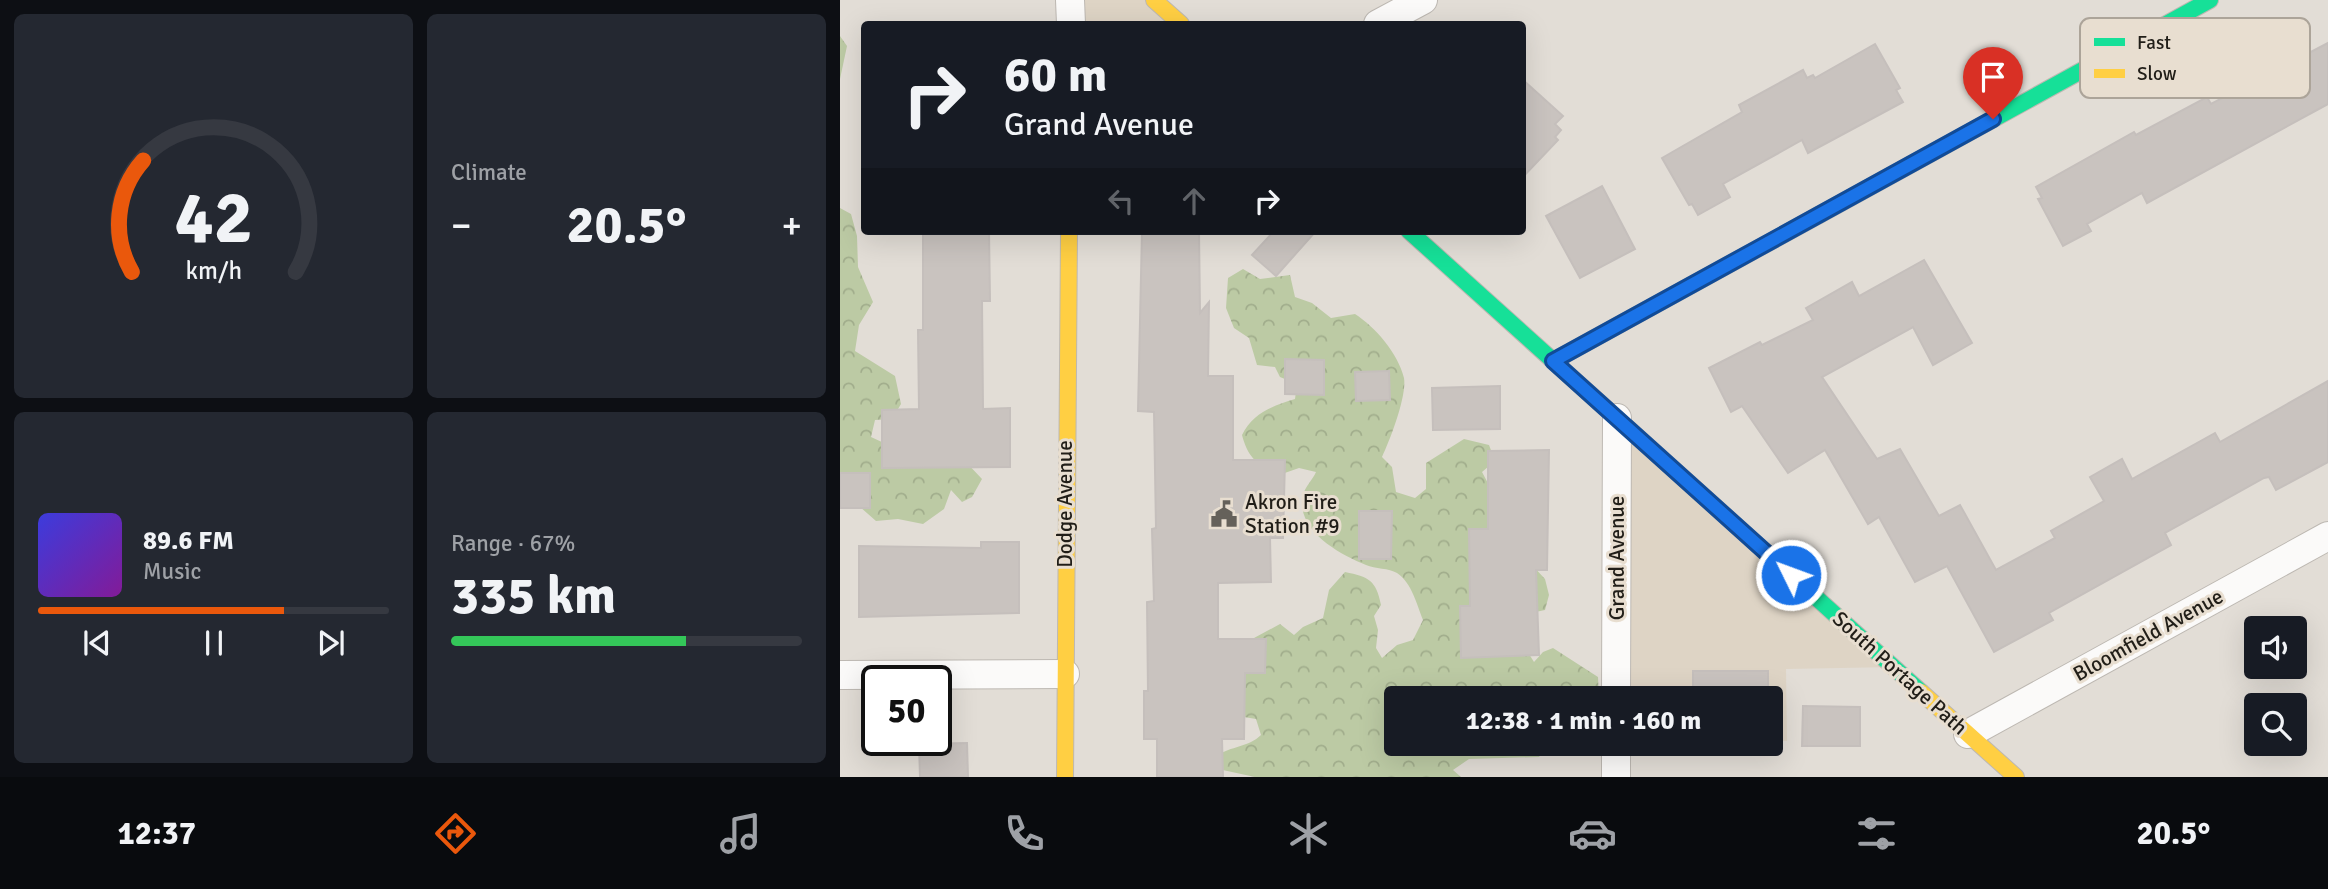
<!DOCTYPE html>
<html lang="en">
<head>
<meta charset="utf-8">
<style>
  :root { --surface:#171b24; --page:#242831; --text:#f1f3f6; --muted:#9ea1a6; --line:#363941; --accent:#ea580c }
  body { margin:0; font-family:Signika,sans-serif; background:var(--page); color:var(--text); height:100vh; display:flex; flex-direction:column; font-size:26px; white-space:nowrap }
  * { box-sizing:border-box; margin:0 }
  p { font-size:23px; color:var(--muted) }
  .icon { flex:none; width:38px; height:38px; fill:none; stroke:currentColor; stroke-width:2; stroke-linecap:round; stroke-linejoin:round }
  .map { position:relative; flex:1; overflow:hidden }
  .sheet { display:flex; flex-direction:column; gap:14px; padding:14px; background:#0d0f14; width:840px }
  .sheet>* { flex:none }
  .hud { position:absolute; left:21px; top:21px; width:665px; height:214px; border-radius:7px; box-shadow:0 7px 28px #0002; background:#171b24; color:var(--text); overflow:hidden }
  .fabs { position:absolute; left:1404px; top:616px; display:grid; gap:14px }
  .fabs a { display:grid; place-items:center; width:63px; height:63px; border-radius:7px; background:var(--surface); box-shadow:0 7px 28px #0002; font-size:35px }
  .speed { position:absolute; left:21px; top:665px; display:flex; gap:14px; font-size:35px; font-weight:700; text-align:center }
  .speed>* { display:grid; place-content:center; width:91px; height:91px; border-radius:50%; background:var(--surface); box-shadow:0 7px 28px #0002; line-height:1 }
  .speed .limit { border:4px solid #111; border-radius:10px; background:#fff; color:#111 }
  .pin { position:absolute; display:grid; place-items:center; width:60px; height:60px; color:#fff; margin:-72px -30px; border-radius:50% 50% 50% 0; rotate:-45deg; box-shadow:0 0 7px #0007 }
  .pin .icon { rotate:45deg }
  .me { position:absolute; width:77px; margin:-38px; rotate:312deg; stroke-linejoin:round; filter:drop-shadow(0 0 5px #0008) }
  .turn { display:flex; align-items:center; gap:24px; height:147px; padding:0 28px; font-size:32px }
  .turn .icon { width:91px; height:91px; stroke-width:2.5 }
  .turn b { display:block; font-size:49px; line-height:60px }
  .lanes { display:flex; align-items:center; height:66px; padding:0 28px; background:#0003; justify-content:center; gap:35px; direction:ltr }
  .lanes .off { opacity:.35 }
  .big { font-size:52px; font-weight:700; line-height:1.1 }
  .sheet .tile { flex:1; display:flex; flex-direction:column; justify-content:center; gap:10px; min-width:0; padding:0 24px; border-radius:10px; background:var(--page) }
  .sheet .dial { align-items:center; gap:0 }
  .dial svg { height:182px; overflow:visible; fill:none; stroke:var(--line); stroke-width:7; stroke-linecap:round; text-anchor:middle }
  .dial text { fill:var(--text); stroke:none }
  .song { display:flex; align-items:center; gap:21px }
  .cover { width:84px; height:84px; border-radius:10px; background:linear-gradient(135deg,hsl(240 70% 55%),hsl(290 70% 35%)) }
  .played { height:7px; border-radius:4px; background:linear-gradient(90deg,var(--accent) 70%,var(--line) 70%) }
  .keys { display:flex; justify-content:space-around; direction:ltr }
  .heat { display:flex; justify-content:space-between; align-items:center; font-size:38px; direction:ltr }
  .charge { height:10px; border-radius:5px; background:linear-gradient(90deg,#34c759 67%,var(--line) 0) }
  .sheet .tiles { flex:1; display:grid; gap:14px; grid-template-columns:repeat(2,1fr) }
  .trip { position:absolute; left:544px; top:686px; width:399px; height:70px; border-radius:7px; background:var(--surface); box-shadow:0 7px 28px #0002; font-weight:700; line-height:70px; text-align:center }
  .menu { display:flex; height:112px; justify-content:space-around; align-items:center; background:#090b0e; color:var(--muted) }
  .menu .icon { width:49px; height:49px }
  .menu .active { color:var(--accent) }
  .menu b { font-size:32px; color:var(--text) }
  main { display:flex; flex:1; min-height:0 }
  .map>svg:first-child { display:block }
  .built { fill:#ded4c5 }
  .forest { fill:url(#forest-crowns) }
  .building { fill:#c9c3bf; stroke:#c5bfbc; stroke-width:2 }
  .lines { fill:none; stroke-linecap:round; stroke-linejoin:round }
  .street-casing { stroke:#bdb8b2; stroke-width:30 }
  .fast-casing { stroke:#bdb8b2; stroke-width:18 }
  .slow-casing { stroke:#bdb8b2; stroke-width:18 }
  .street { stroke:#fbfaf9; stroke-width:28 }
  .fast { stroke:#16e098; stroke-width:16 }
  .slow { stroke:#ffcf43; stroke-width:16 }
  .route-casing { stroke:#114b97; stroke-width:18 }
  .route { stroke:#1a73e8; stroke-width:12 }
  .labels { text-anchor:middle; dominant-baseline:central; stroke-width:6; stroke-linejoin:round; paint-order:stroke }
  .poi-label { font-size:21px; fill:#211e18; stroke:#e8ded0; text-anchor:start }
  .street-label { font-size:21px; fill:#211e18; stroke:#e8ded0 }
  .key { fill:#e8ded0; stroke:#aca499; stroke-width:2 }
  .key-label { font-size:19px; fill:#211e18 }
</style>
</head>
<body>
<main>
<section class="sheet">
<div class="tiles">
<div class="tile dial"><svg viewBox="0 0 100 80">
<path d="M14 69A42 42 0 1 1 86 69"/>
<path d="M14 69A42 42 0 0 1 19 20" stroke="#ea580c"/>
<text x="50" y="56" font-size="32" font-weight="700">42</text>
<text x="50" y="72" font-size="11">km/h</text>
</svg></div>
<div class="tile"><p>Climate</p>
<div class="heat"><a>−</a><b class="big">20.5°</b><a>+</a></div>
</div>
<div class="tile">
<div class="song"><i class="cover"></i><div><b>89.6 FM</b><p>Music</p></div></div>
<div class="played"></div>
<div class="keys"><svg class="icon" aria-label="previous" viewBox="0 0 24 24"><path d="M18 5L8 12l10 7zM5 5v14"/></svg><svg class="icon" aria-label="pause" viewBox="0 0 24 24"><path d="M8 5v14M16 5v14"/></svg><svg class="icon" aria-label="next" viewBox="0 0 24 24"><path d="M6 5l10 7-10 7zM19 5v14"/></svg></div>
</div>
<div class="tile"><p>Range · 67%</p><b class="big">335 km</b><div class="charge"></div></div>
</div>
</section>
<div class="map">
<svg width="1488" height="777" viewBox="0 0 1488 777">
  <defs>
    <pattern id="forest-crowns" width="20" height="18" patternUnits="userSpaceOnUse" patternTransform="scale(1.75)"><rect width="20" height="18" fill="#bccaa4"/><path d="M2 6a3 3 0 1 1 6 0M12 15a3 3 0 1 1 6 0" fill="none" stroke="#a1ad8c"/></pattern>
  </defs>
  <rect width="100%" height="100%" fill="#e2ddd6"/>
  <g class="built">
    <polygon points="230,0 314,0 341,24 231,24"/>
    <polygon points="777,418 1054,667 946,669 947,741 931,741 931,698 776,698"/>
  </g>
  <g class="forest">
    <polygon points="0,36 7,46 0,79"/>
    <polygon points="0,208 11,214 17,236 18,267 33,302 19,325 15,351 55,376 61,404 52,419 35,420 31,437 57,449 125,461 142,479 132,497 122,502 111,490 104,509 83,524 58,519 36,521 11,499 0,497"/>
    <path d="M403,269L420,279L450,275L455,297L472,303L491,318L515,314C535,327 558,353 564,378C567,396 550,440 542,457L552,467L556,492L575,498L586,489V463L624,439L649,445L655,461L642,472L691,564L705,579L709,595L705,610L686,614L684,646L694,662L703,652L713,648L758,677L759,698H556V744H743L738,750H705L699,757L629,759L613,770L621,777H415L378,769L376,756C391,746 409,747 421,735L416,719L398,716L372,668L412,650L414,638L440,624L454,635L463,627L483,618L489,590L505,572C529,577 536,580 541,605L534,616L538,630L536,648L542,658L557,645L573,640L583,620C577,605 572,583 557,573C549,568 535,569 526,565C499,554 455,530 463,495C465,487 473,479 476,472L459,468L439,475C418,466 408,458 402,435C413,413 432,406 455,399L457,384L440,377L435,367L417,365L409,338L394,328L386,308L388,278Z"/>
  </g>
  <g class="building">
    <polygon points="1488,43 1488,104 1307,203 1302,193 1247,224 1251,231 1223,246 1198,199 1202,198 1196,187 1294,132 1296,135 1367,97 1371,104"/>
    <polygon points="1035,44 1060,88 1056,90 1063,102 968,153 962,140 883,184 890,197 858,215 852,204 849,205 822,158 902,112 899,105 963,70 967,78 973,75 975,78"/>
    <polygon points="682,79 723,116 715,124 721,130 715,137 718,140 682,178"/>
    <polygon points="762,186 795,249 740,278 706,216"/>
    <polygon points="83,231 149,231 150,301 142,301 143,409 170,408 170,467 42,468 42,410 79,409 78,330 83,330"/>
    <polygon points="302,231 359,231 360,313 369,302 368,376 393,376 393,460 445,460 443,538 430,538 431,582 378,583 378,639 426,639 425,673 405,673 404,739 382,739 383,777 317,777 317,739 304,739 304,691 308,691 307,602 314,601 312,529 316,528 314,412 298,411"/>
    <polygon points="434,231 476,231 436,276 412,255"/>
    <polygon points="1084,260 1132,343 1093,365 1073,327 982,377 1037,459 1060,449 1099,516 1120,505 1156,570 1215,538 1211,531 1264,501 1250,477 1282,459 1292,479 1375,433 1380,442 1488,381 1488,462 1436,490 1429,477 1424,478 1325,533 1331,545 1209,613 1213,620 1154,652 1107,566 1075,582 1039,517 1028,524 985,450 948,473 902,406 891,412 869,368 920,342 922,345 973,320 966,308 1012,282 1019,296"/>
    <polygon points="445,359 484,360 484,395 445,394"/>
    <polygon points="549,371 550,400 516,401 515,372"/>
    <polygon points="660,386 660,429 593,430 592,388"/>
    <polygon points="709,450 707,570 696,570 699,655 621,658 620,606 630,606 629,529 648,529 648,451"/>
    <rect x="0" y="473" width="30" height="35"/>
    <polygon points="519,511 552,511 551,559 519,559"/>
    <polygon points="141,542 179,542 179,613 19,617 19,546 141,548"/>
    <rect x="853" y="671" width="75" height="27"/>
    <polygon points="963,706 1020,707 1020,746 962,746"/>
    <polygon points="127,743 128,777 80,777 79,744"/>
  </g>
  <g class="lines">
    <defs>
      <g id="street">
        <polyline points="230,0 231,24"/>
        <polyline points="538,24 583,0"/>
        <polyline points="0,675 225,674"/>
        <polyline points="776,698 777,418"/>
        <polyline points="1128,734 1488,536"/>
        <polyline points="776,777 776,744"/>
      </g>
      <g id="fast">
        <polyline points="979,215 1370,0"/>
        <polyline points="569,231 1081,692"/>
      </g>
      <g id="slow">
        <polyline points="314,0 341,24"/>
        <polyline points="713,361 979,215"/>
        <polyline points="1081,692 1176,777"/>
        <polyline points="225,777 229,231"/>
      </g>
    </defs>
    <use href="#street" class="street-casing"/>
    <use href="#fast" class="fast-casing"/>
    <use href="#slow" class="slow-casing"/>
    <use href="#street" class="street"/>
    <use href="#fast" class="fast"/>
    <use href="#slow" class="slow"/>
  </g>
  <g class="lines">
    <defs>
      <polyline id="route" points="951,575 713,361 1153,119"/>
    </defs>
    <use href="#route" class="route-casing"/>
    <use href="#route" class="route"/>
  </g>
  <defs>
    <symbol id="civic-bare" viewBox="-9 -9 18 18"><path d="M-.6-6.5H3V-4.5H.6V-3L4-1V1h2V6H-6V1h2V-1L-.6-3ZM-1.2 2.5V6h2.4V2.5Z" fill="#65615a" stroke="#e8ded0" stroke-width="2.5" paint-order="stroke"/></symbol>
  </defs>
  <g fill-rule="evenodd">
    <use href="#civic-bare" x="365" y="495" width="38" height="38"/>
  </g>
  <g class="labels">
    <g class="poi-label">
      <text x="405" y="502">Akron Fire<tspan x="405" dy="24">Station #9</tspan></text>
    </g>
    <g class="street-label">
      <text transform="translate(225 504) rotate(-90)">Dodge Avenue</text>
      <text transform="translate(777 558) rotate(-90)">Grand Avenue</text>
      <text transform="translate(1308 635) rotate(-29)">Bloomfield Avenue</text>
      <text transform="translate(1060 673) rotate(42)">South Portage Path</text>
    </g>
  </g>
  <rect x="1240" y="18" width="230" height="80" rx="10" class="key"/>
  <rect x="1254" y="38" width="31" height="8" fill="#16e098"/>
  <rect x="1254" y="69" width="31" height="9" fill="#ffcf43"/>
  <g class="key-label">
    <text x="1297" y="49">Fast</text>
    <text x="1297" y="80">Slow</text>
  </g>
</svg>
<div class="fabs">
<a><svg class="icon" aria-label="sound" viewBox="0 0 24 24"><path d="M4 9h4l5-4v14l-5-4H4zM17 9q2 3 0 6"/></svg></a>
<a><svg class="icon" aria-label="search" viewBox="0 0 24 24"><circle cx="10" cy="10" r="6"/><path d="M15 15l6 6"/></svg></a>
</div>
<div class="speed"><div class="limit">50</div></div>
<div class="pin" style="left:1153px;top:119px;background:#d93025"><svg class="icon" aria-label="arrive" viewBox="0 0 24 24"><path d="M6 21V4h12l-3 4 3 4H6"/></svg></div>
<svg class="me" style="left:951px;top:575px" viewBox="-20 -20 40 40"><circle r="17" fill="#1a73e8" stroke="#fff" stroke-width="3"/><path d="M0-11L8 9 0 5-8 9z" fill="#fff"/></svg>
<div class="trip">12:38 · 1 min · 160 m</div>
<div class="hud">
<div class="turn"><svg class="icon" aria-label="right" viewBox="0 0 24 24"><path d="M7 20v-9h11M14 6l5 5-5 5"/></svg><div><b>60 m</b>Grand Avenue</div></div>
<div class="lanes"><svg class="icon off" aria-label="left" viewBox="0 0 24 24"><path d="M17 20v-9H6M10 6l-5 5 5 5"/></svg><svg class="icon off" aria-label="ahead" viewBox="0 0 24 24"><path d="M12 20V5M6 11l6-6 6 6"/></svg><svg class="icon" aria-label="right" viewBox="0 0 24 24"><path d="M7 20v-9h11M14 6l5 5-5 5"/></svg></div>
</div>
</div>
</main>
<nav class="menu">
<b>12:37</b>
<svg class="icon active" aria-label="directions" viewBox="0 0 24 24"><path d="M12 3l9 9-9 9-9-9zM9 14v-3h6M13 9l2 2-2 2"/></svg>
<svg class="icon" aria-label="music" viewBox="0 0 24 24"><path d="M9 18V5l10-2v13"/><circle cx="6" cy="18" r="3"/><circle cx="16" cy="16" r="3"/></svg>
<svg class="icon" aria-label="phone" viewBox="0 0 24 24"><path d="M5 4h4l2 5-3 2q2 4 5 5l2-3 5 2v4C11 20 4 13 5 4z"/></svg>
<svg class="icon" aria-label="climate" viewBox="0 0 24 24"><path d="M12 3v18M4 7l16 10M4 17L20 7"/></svg>
<svg class="icon" aria-label="car" viewBox="0 0 24 24"><path d="M5 17H2v-5l4-1 3-4h7l3 4 3 1v5h-3M9 17h6M6 11h13"/><circle cx="7" cy="17" r="2"/><circle cx="17" cy="17" r="2"/></svg>
<svg class="icon" aria-label="filters" viewBox="0 0 24 24"><path d="M4 7h16M4 17h16"/><circle cx="9" cy="7" r="2"/><circle cx="15" cy="17" r="2"/></svg>
<b>20.5°</b>
</nav>
</body>
</html>
